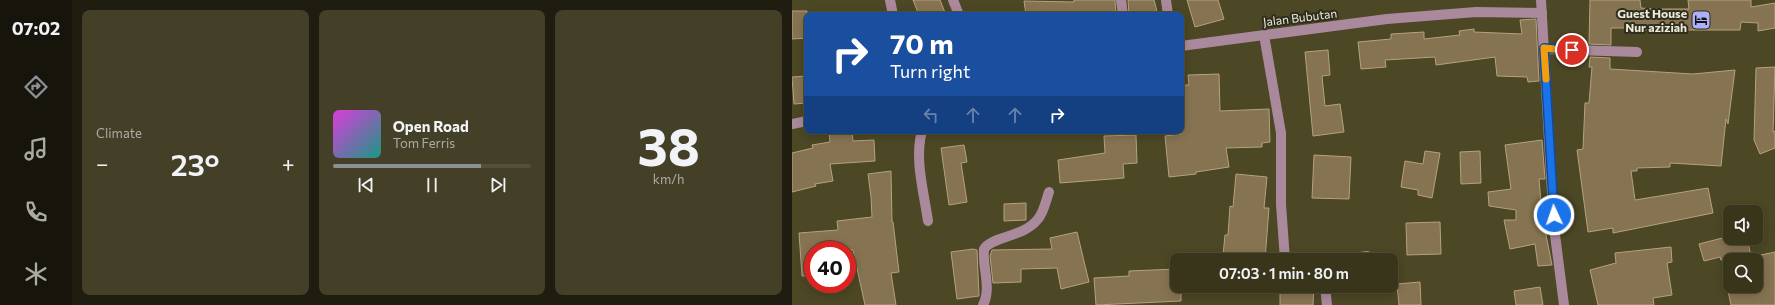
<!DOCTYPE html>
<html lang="en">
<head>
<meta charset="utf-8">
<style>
  :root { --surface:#39351b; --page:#444028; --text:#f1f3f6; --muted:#ababa3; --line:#53503a; --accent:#8c9099 }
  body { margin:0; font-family:Commissioner,sans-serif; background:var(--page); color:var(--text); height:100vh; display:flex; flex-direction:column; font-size:15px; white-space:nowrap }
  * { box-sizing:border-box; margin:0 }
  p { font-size:13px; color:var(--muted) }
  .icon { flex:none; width:22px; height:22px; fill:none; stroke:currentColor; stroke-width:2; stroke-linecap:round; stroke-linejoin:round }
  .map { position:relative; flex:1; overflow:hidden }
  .panel { display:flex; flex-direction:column; gap:10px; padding:10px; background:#1f1d0f; width:720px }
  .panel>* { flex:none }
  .banner { position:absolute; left:12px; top:12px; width:380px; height:122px; border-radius:8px; box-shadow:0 2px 10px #0003,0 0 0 1px var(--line); background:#1a4fa0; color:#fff; overflow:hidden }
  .buttons { position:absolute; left:931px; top:205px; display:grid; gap:8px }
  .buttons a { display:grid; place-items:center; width:40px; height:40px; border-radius:8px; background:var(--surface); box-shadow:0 2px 10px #0003,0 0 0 1px var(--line); font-size:20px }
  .speed { position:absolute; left:12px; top:241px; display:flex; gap:8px; font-size:20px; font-weight:700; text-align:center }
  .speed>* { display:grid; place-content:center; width:52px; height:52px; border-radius:50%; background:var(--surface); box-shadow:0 2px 10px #0003,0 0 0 1px var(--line); line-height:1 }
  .speed .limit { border:6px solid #d22; background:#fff; color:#111 }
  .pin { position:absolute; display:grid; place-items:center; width:34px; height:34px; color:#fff; margin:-17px; border:2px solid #fff; border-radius:50%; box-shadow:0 1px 4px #0007 }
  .me { position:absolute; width:44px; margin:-22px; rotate:357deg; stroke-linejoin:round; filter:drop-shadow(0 0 3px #0008) }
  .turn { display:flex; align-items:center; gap:14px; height:84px; padding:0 20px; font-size:18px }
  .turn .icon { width:52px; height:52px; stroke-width:2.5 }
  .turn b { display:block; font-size:28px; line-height:34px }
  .lanes { display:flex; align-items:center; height:38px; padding:0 20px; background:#0003; justify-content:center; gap:20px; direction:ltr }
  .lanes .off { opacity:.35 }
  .big { font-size:30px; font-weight:600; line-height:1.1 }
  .panel .card { flex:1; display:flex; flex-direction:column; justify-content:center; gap:6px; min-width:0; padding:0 14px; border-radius:8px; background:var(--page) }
  .panel .dial { align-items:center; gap:0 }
  .dial b { font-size:52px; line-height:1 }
  .song { display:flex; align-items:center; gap:12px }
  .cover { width:48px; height:48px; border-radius:6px; background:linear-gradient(135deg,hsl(300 70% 55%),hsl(170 70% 35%)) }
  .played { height:4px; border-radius:2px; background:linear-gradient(90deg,var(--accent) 75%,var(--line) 75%) }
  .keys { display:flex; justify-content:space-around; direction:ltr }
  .heat { display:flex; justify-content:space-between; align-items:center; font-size:22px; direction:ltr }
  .panel .tiles { flex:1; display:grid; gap:10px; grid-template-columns:repeat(3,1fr) }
  .trip { position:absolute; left:378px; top:253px; width:228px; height:40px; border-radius:8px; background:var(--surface); box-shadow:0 2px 10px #0003,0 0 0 1px var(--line); font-weight:600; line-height:40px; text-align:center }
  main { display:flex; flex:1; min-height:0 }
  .menu { display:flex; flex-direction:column; width:72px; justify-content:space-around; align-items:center; background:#17150b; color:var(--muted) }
  .menu .icon { width:28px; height:28px }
  .menu .on { color:var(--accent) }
  .menu b { font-size:18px; color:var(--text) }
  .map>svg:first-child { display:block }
  .building { fill:#867351; stroke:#b5a27e }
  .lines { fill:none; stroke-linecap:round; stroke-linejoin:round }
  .minor { stroke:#ab899d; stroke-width:10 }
  .route-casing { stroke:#114b97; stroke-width:10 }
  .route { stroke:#1a73e8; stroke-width:7 }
  .slow { stroke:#f59e0b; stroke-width:7 }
  .labels { text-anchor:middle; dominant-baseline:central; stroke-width:4; stroke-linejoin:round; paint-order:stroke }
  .poi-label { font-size:12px; font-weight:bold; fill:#ecead6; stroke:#2f2d1d; text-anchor:end }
  .street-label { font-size:12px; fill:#ecead6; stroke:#2f2d1d }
</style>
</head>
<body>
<main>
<nav class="menu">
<b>07:02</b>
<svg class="icon on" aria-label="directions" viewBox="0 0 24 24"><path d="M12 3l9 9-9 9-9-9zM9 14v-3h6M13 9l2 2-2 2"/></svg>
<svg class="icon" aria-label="music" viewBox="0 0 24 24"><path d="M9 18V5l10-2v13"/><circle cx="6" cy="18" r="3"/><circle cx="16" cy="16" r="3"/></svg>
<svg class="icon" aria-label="phone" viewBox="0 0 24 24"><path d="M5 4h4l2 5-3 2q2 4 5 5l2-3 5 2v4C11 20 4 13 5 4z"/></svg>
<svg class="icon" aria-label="climate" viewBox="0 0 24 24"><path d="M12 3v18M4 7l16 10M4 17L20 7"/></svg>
</nav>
<section class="panel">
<div class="tiles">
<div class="card"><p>Climate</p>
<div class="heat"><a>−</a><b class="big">23°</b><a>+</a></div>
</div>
<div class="card">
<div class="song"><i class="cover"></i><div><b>Open Road</b><p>Tom Ferris</p></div></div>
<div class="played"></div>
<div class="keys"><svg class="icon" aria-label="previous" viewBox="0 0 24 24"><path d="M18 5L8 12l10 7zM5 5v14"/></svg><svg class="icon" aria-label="pause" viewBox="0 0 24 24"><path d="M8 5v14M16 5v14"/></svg><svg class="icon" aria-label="next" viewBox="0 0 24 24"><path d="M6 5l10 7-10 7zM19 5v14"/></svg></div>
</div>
<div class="card dial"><b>38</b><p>km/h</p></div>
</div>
</section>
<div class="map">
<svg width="983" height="305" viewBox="0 0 983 305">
  <rect width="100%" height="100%" fill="#4c4724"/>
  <g class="building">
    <polygon points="121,0 148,0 154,15 127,15"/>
    <polygon points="282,0 323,0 324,15 234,15 232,1 282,2"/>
    <polygon points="336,0 362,0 366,15 337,15"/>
    <polygon points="395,0 426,0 432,19 403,27"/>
    <polygon points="798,0 848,0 849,8 862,9 897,9 896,0 959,0 959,7 983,3 983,28 966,31 966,23 949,22 948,30 853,30 853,28 819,28 819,45 797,44"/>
    <polygon points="0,11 15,11 15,38 0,39"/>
    <polygon points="744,19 747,81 736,82 735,77 705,76 703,57 644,65 643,57 593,60 594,67 569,69 566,42 599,39 599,34 632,32 632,39 668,35 667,31 682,29 682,32 730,34 728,20"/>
    <polygon points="536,50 538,75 530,76 533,106 548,104 552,132 521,136 513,52"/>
    <polygon points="798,57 818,58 818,69 901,74 943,70 936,124 934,119 929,166 878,163 878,167 845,168 845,171 839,171 843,200 916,188 921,213 821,233 821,228 796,232 785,150 791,149 793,103 797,103 800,67 797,67"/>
    <polygon points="983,67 981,132 983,131 983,148 968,154 962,140 964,68"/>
    <polygon points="427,74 428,111 477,109 478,142 470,143 470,147 434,148 437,167 404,172 404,174 377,177 373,136 389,134 389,85 397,85 396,75"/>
    <polygon points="14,76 15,103 2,104 0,77"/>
    <polygon points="37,131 60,131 61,141 82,140 83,161 38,164 41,181 23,184 24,186 0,192 0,153 21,148 20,145 38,142"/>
    <polygon points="344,135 345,163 331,164 332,178 268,183 266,160 313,153 312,136"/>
    <polygon points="750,140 753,179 747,179 750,215 760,265 746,266 743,244 718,249 712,220 724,220 724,210 697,206 696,192 719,189 713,145"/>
    <polygon points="172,145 175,162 169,163 175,202 157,205 149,148"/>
    <polygon points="633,151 648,153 640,198 626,195 626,190 609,187 613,161 631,164"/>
    <polygon points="688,151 689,183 669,184 668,152"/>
    <polygon points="522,155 559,157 557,199 520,198"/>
    <polygon points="99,171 100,222 101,222 107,272 99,273 104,305 73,305 61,250 21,250 21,276 10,276 7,233 46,230 45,221 80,217 79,197 76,174"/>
    <polygon points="444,174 475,177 472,208 477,208 473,260 431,255 433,235 436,235 438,206 441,207"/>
    <polygon points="234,203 234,220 212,221 212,204"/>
    <polygon points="648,222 649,254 615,255 614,223"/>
    <polygon points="285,232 297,282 269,289 265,268 229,269 229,282 201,283 198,256 200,250 260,249 258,238"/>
    <polygon points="938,236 938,238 955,238 960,260 929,260 928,257 912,261 907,244"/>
    <polygon points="879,247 880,262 875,263 880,295 861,298 862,305 806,305 798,270 824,263 823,253"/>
    <polygon points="181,249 185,250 187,296 165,299 159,252"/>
    <polygon points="983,252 983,305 939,305 935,286 964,286 964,256"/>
    <polygon points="385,269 385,286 389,286 389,301 304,305 302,278 337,276 337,271"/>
    <polygon points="628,282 629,305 607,305 605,284"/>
    <polygon points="488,286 522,286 521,305 488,305"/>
    <polygon points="748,287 751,305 724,305 722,291"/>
  </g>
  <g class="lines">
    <g class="minor">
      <polyline points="98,0 101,15"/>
      <polyline points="161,0 167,15"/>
      <polyline points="329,0 331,15"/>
      <polyline points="374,0 376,15"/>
      <polyline points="749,0 762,227 772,305"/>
      <polyline points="472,35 489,133 489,204 493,260"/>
      <polyline points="389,46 595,19 684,12 750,13"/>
      <polyline points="752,49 845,52"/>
      <polyline points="0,124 15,121"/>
      <path d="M130,131C122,158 132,193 136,221"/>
      <polyline points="548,260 575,256"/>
      <polyline points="533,286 535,305"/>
      <path d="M191,305C200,288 190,267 192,249C200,236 231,238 246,219C252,212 254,200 257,192"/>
    </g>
  </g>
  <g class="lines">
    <defs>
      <polyline id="route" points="762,215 752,48 780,50"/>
    </defs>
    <use href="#route" class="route-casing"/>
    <use href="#route" class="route"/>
    <polyline class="slow" points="754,79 752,48 761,49"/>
  </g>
  <defs>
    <symbol id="hotel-square" viewBox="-11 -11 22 22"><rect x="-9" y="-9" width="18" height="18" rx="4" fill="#adaffb" stroke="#2f2d1d"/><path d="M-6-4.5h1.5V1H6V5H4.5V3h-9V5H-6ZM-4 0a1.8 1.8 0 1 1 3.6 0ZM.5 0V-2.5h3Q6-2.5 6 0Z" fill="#111"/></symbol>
  </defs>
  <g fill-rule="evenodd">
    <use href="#hotel-square" x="898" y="9" width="22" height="22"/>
  </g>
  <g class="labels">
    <g class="poi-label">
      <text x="895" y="13">Guest House<tspan x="895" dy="14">Nur aziziah</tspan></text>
    </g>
    <g class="street-label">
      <text transform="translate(508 17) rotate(-7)">Jalan Bubutan</text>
    </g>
  </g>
</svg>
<div class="buttons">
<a><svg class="icon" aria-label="sound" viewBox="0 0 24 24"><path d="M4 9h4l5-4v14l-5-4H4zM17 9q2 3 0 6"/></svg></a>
<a><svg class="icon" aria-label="search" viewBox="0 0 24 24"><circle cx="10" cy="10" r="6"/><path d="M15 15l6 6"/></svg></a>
</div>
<div class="speed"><div class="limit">40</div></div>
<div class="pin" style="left:780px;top:50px;background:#d93025"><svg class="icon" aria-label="arrive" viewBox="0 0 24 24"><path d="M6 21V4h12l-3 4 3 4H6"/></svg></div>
<svg class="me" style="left:762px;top:215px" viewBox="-20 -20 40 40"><circle r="17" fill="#1a73e8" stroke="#fff" stroke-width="3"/><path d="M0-11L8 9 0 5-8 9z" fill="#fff"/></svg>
<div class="trip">07:03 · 1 min · 80 m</div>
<div class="banner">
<div class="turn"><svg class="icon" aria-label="right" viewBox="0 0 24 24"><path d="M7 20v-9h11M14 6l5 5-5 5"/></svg><div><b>70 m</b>Turn right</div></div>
<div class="lanes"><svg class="icon off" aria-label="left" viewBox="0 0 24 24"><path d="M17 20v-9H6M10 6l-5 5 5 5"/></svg><svg class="icon off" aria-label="ahead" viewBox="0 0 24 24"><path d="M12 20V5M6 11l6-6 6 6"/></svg><svg class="icon off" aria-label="ahead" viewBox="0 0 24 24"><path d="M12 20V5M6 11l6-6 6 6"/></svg><svg class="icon" aria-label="right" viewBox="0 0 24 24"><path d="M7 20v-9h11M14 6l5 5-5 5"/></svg></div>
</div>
</div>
</main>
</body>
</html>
